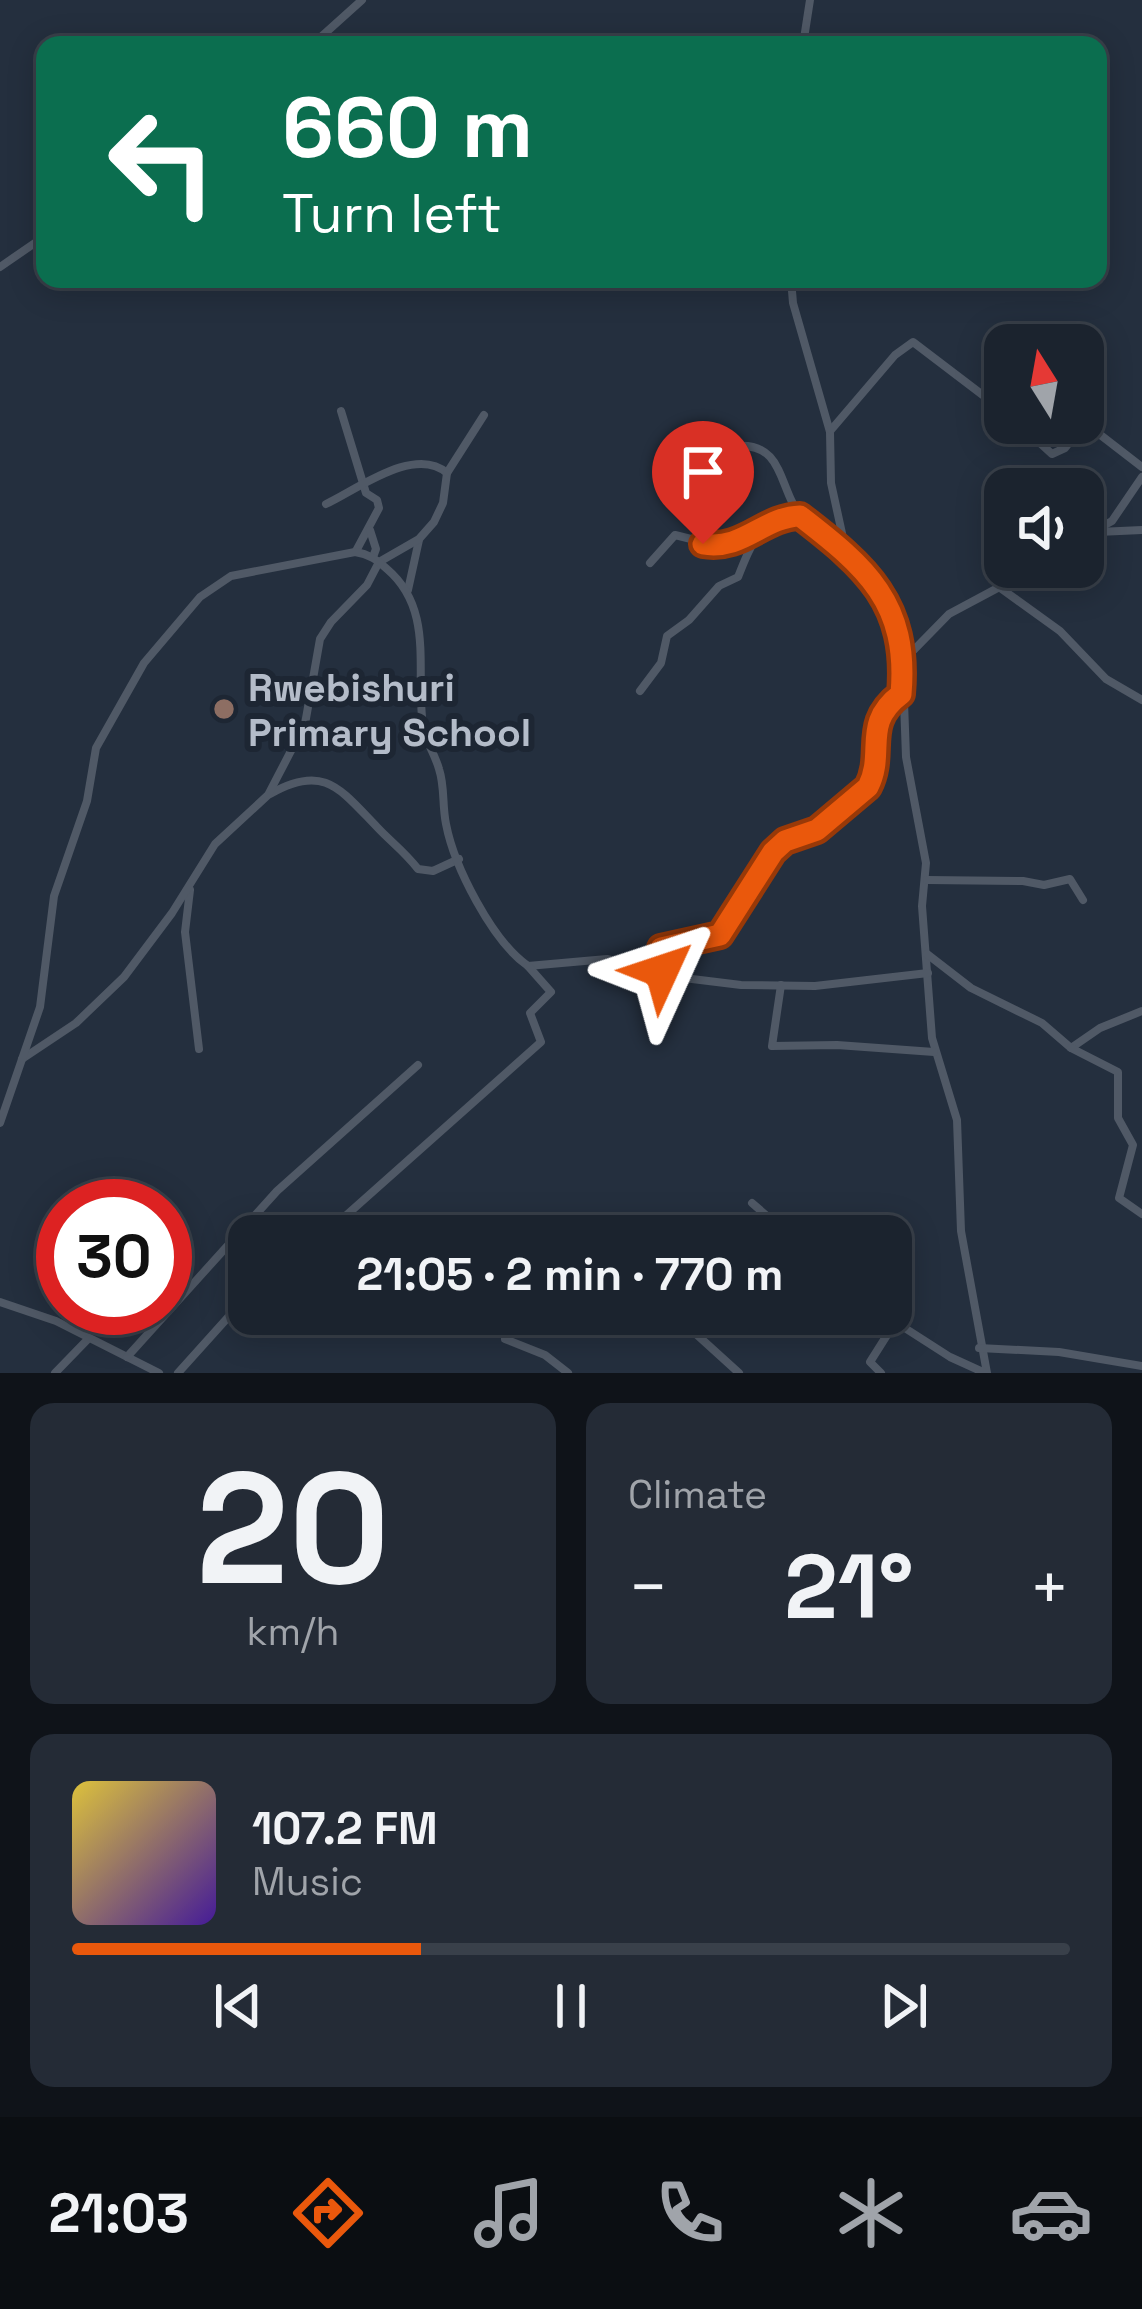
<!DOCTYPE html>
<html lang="en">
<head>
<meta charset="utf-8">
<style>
  :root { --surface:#1b232e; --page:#242b36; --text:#f1f3f6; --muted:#a0a4aa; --line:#39404a; --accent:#ea580c }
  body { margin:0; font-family:"Space Grotesk",sans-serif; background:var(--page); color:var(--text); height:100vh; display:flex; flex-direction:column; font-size:45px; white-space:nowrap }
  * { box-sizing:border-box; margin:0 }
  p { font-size:39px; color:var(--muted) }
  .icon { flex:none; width:66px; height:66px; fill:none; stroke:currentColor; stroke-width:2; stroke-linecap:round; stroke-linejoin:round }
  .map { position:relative; height:1373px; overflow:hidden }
  .drawer { display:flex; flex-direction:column; gap:30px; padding:30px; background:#0f1319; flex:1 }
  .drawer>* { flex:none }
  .hud { position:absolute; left:36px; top:36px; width:1071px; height:252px; border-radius:24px; box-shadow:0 6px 30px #0003,0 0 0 3px var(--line); background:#0b6e4f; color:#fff; overflow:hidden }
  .needle { width:78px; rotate:349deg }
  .buttons { position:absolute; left:984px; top:324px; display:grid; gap:24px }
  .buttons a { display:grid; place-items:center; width:120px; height:120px; border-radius:24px; background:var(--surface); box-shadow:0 6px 30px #0003,0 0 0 3px var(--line); font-size:60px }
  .speed { position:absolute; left:36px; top:1179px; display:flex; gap:24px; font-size:60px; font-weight:700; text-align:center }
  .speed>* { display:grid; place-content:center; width:156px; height:156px; border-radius:50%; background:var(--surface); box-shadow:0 6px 30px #0003,0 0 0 3px var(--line); line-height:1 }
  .speed .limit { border:18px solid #d22; background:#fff; color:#111 }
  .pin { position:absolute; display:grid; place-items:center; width:102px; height:102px; color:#fff; margin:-123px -51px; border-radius:50% 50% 50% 0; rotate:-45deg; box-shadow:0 0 12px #0007 }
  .pin .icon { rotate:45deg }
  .me { position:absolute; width:132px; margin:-66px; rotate:48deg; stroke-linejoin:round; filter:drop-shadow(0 0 9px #0008) }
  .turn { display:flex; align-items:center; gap:42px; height:252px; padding:0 48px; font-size:54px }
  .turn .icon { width:156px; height:156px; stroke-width:2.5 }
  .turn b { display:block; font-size:84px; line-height:102px }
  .big { font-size:90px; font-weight:800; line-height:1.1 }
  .drawer .card { flex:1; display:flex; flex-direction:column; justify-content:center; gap:18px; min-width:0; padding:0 42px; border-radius:24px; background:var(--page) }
  .drawer .dial { align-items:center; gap:0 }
  .dial b { font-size:156px; line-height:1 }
  .song { display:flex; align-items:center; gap:36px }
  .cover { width:144px; height:144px; border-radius:18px; background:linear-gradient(135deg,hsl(50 70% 55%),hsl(260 70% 35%)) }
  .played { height:12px; border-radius:6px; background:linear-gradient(90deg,var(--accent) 35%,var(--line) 35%) }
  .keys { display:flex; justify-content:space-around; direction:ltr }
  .heat { display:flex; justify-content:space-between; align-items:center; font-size:66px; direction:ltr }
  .drawer .tiles { flex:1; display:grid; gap:30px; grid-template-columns:1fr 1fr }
  .card:last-child { grid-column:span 2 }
  .trip { position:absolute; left:228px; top:1215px; width:684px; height:120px; border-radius:24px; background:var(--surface); box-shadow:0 6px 30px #0003,0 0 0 3px var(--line); font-weight:800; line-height:120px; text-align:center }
  .menu { display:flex; height:192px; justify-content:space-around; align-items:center; background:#0b0e12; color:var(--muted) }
  .menu .icon { width:84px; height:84px }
  .menu .active { color:var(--accent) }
  .menu b { font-size:54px; color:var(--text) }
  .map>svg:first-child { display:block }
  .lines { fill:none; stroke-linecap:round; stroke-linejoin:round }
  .street { stroke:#505966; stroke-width:8 }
  .route-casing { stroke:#983908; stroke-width:30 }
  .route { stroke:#ea580c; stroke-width:21 }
  .education-dot { fill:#8d6e63; stroke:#1d2633; stroke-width:4.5 }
  .labels { text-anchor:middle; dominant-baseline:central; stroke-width:12; stroke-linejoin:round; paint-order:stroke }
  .poi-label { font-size:39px; font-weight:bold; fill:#b4bcc9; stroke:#1d2633; text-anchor:start }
</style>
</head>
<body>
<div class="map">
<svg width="1142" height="1373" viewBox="0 0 1142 1373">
  <rect width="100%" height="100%" fill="#242f3e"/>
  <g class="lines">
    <g class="street">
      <polyline points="312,45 362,0"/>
      <polyline points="803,45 810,0"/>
      <polyline points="0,267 45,236"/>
      <polyline points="791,279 793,303 830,432 831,483 845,547 892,609 902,646 906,757 926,863 922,906 932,1038 957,1120 961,1231 987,1373"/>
      <polyline points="341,411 366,493 377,500 379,508 356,551"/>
      <polyline points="1018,423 1052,454 1065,448 1081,428 1094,430 1142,467"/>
      <polyline points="831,430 895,355 913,342 1005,412"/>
      <path d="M715,463L738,446C786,443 778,492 803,518C814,529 830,538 843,546"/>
      <path d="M326,504C358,489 415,445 447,473"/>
      <polyline points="370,530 376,549 373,557"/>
      <polyline points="1098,532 1142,530"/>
      <polyline points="1083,537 1112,521 1142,477"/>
      <polyline points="650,563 675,535 719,546 756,534"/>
      <polyline points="999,587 1060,631 1106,679 1142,700"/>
      <polyline points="408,590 419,540"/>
      <polyline points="903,661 949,614 1037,567"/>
      <path d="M640,691L661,663L667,636L689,620L719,586L738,577C751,544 761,517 800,516"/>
      <polyline points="308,693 422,682"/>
      <path d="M270,794C324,763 340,789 377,827C392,843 403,850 418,869L433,871L459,859"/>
      <polyline points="927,880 1023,881 1044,885 1070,879 1083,900"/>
      <polyline points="190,890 185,932 199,1049"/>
      <polyline points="927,954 971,988 1042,1023 1071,1048 1100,1028 1142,1011"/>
      <polyline points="662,971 661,948 720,935 773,852 786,841 817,830 868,786 873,778 879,719 900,694"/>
      <polyline points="781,985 772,1046 837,1045 934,1052"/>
      <polyline points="1071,1048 1118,1072 1118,1118 1133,1145 1119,1198 1142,1214"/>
      <polyline points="22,1059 76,1023 124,977 172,913 215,844 268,795 305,724 320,639 331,622 367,585 379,562 419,539 434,522 443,503 447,473 484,415"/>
      <path d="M0,1123L40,1007L54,896L87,801L96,748L144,663L200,597L231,576L355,552C369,554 377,560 387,569C435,610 415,671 423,726C425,741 435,754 439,769C445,787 442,805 446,824C454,866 492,941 528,966L607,959L684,978L741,985L815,986L928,973"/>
      <polyline points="752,1203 790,1236"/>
      <polyline points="323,1236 541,1042 530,1013 551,992 528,966"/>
      <polyline points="0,1302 56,1321 159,1373"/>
      <polyline points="674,1314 739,1373"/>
      <polyline points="883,1314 950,1357 985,1373"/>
      <polyline points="505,1339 545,1355 568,1373"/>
      <polyline points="979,1348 1059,1352 1142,1366"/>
      <polyline points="127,1357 277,1191 418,1065"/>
      <polyline points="55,1373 89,1338"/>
      <polyline points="178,1373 249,1294"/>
      <polyline points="881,1373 870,1362 894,1324"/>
    </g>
  </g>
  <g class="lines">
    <defs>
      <path id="route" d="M662,971L661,948L720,935L773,852L785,841L817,830L868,787C886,752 861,724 901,694C909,603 866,567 800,516C763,517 743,551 703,544"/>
    </defs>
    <use href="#route" class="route-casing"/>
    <use href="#route" class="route"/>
  </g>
  <circle class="education-dot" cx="224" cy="709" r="12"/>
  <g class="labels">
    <g class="poi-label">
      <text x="248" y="687">Rwebishuri<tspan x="248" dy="45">Primary School</tspan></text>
    </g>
  </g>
</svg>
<div class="buttons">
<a><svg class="needle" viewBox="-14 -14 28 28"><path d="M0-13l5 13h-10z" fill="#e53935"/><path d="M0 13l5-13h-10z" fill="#a0a4aa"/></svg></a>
<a><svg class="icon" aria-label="sound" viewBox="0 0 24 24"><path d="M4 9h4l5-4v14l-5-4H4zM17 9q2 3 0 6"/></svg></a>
</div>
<div class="speed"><div class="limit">30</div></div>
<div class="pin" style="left:703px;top:544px;background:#d93025"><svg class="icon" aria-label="arrive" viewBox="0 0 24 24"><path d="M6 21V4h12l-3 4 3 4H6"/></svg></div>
<svg class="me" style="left:662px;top:971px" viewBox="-20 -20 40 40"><path d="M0-17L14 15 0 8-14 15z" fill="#ea580c" stroke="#fff" stroke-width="4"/></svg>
<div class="trip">21:05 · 2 min · 770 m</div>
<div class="hud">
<div class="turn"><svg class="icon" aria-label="left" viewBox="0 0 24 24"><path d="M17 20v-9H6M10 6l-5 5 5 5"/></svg><div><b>660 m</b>Turn left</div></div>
</div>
</div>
<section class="drawer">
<div class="tiles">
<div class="card dial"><b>20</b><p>km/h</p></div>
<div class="card"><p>Climate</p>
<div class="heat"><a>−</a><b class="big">21°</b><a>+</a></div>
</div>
<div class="card">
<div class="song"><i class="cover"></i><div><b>107.2 FM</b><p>Music</p></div></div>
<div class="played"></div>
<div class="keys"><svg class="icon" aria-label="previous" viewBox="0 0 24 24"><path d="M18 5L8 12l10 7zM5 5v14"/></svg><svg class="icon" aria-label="pause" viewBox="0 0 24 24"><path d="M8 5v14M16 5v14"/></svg><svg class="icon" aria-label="next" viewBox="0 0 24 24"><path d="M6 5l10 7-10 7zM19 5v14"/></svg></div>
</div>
</div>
</section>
<nav class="menu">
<b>21:03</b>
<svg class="icon active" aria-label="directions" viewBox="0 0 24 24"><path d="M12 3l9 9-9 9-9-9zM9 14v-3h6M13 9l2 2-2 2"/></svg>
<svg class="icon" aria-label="music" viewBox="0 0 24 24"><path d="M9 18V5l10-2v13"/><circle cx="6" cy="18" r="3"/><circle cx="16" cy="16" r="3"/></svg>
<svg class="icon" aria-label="phone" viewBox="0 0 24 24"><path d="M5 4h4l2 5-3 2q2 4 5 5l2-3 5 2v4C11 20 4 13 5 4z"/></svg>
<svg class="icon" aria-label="climate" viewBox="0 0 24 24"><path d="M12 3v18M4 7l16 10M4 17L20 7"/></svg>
<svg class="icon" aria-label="car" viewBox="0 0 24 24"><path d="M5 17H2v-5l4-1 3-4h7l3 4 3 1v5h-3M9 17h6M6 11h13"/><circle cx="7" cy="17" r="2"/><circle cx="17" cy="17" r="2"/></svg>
</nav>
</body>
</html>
